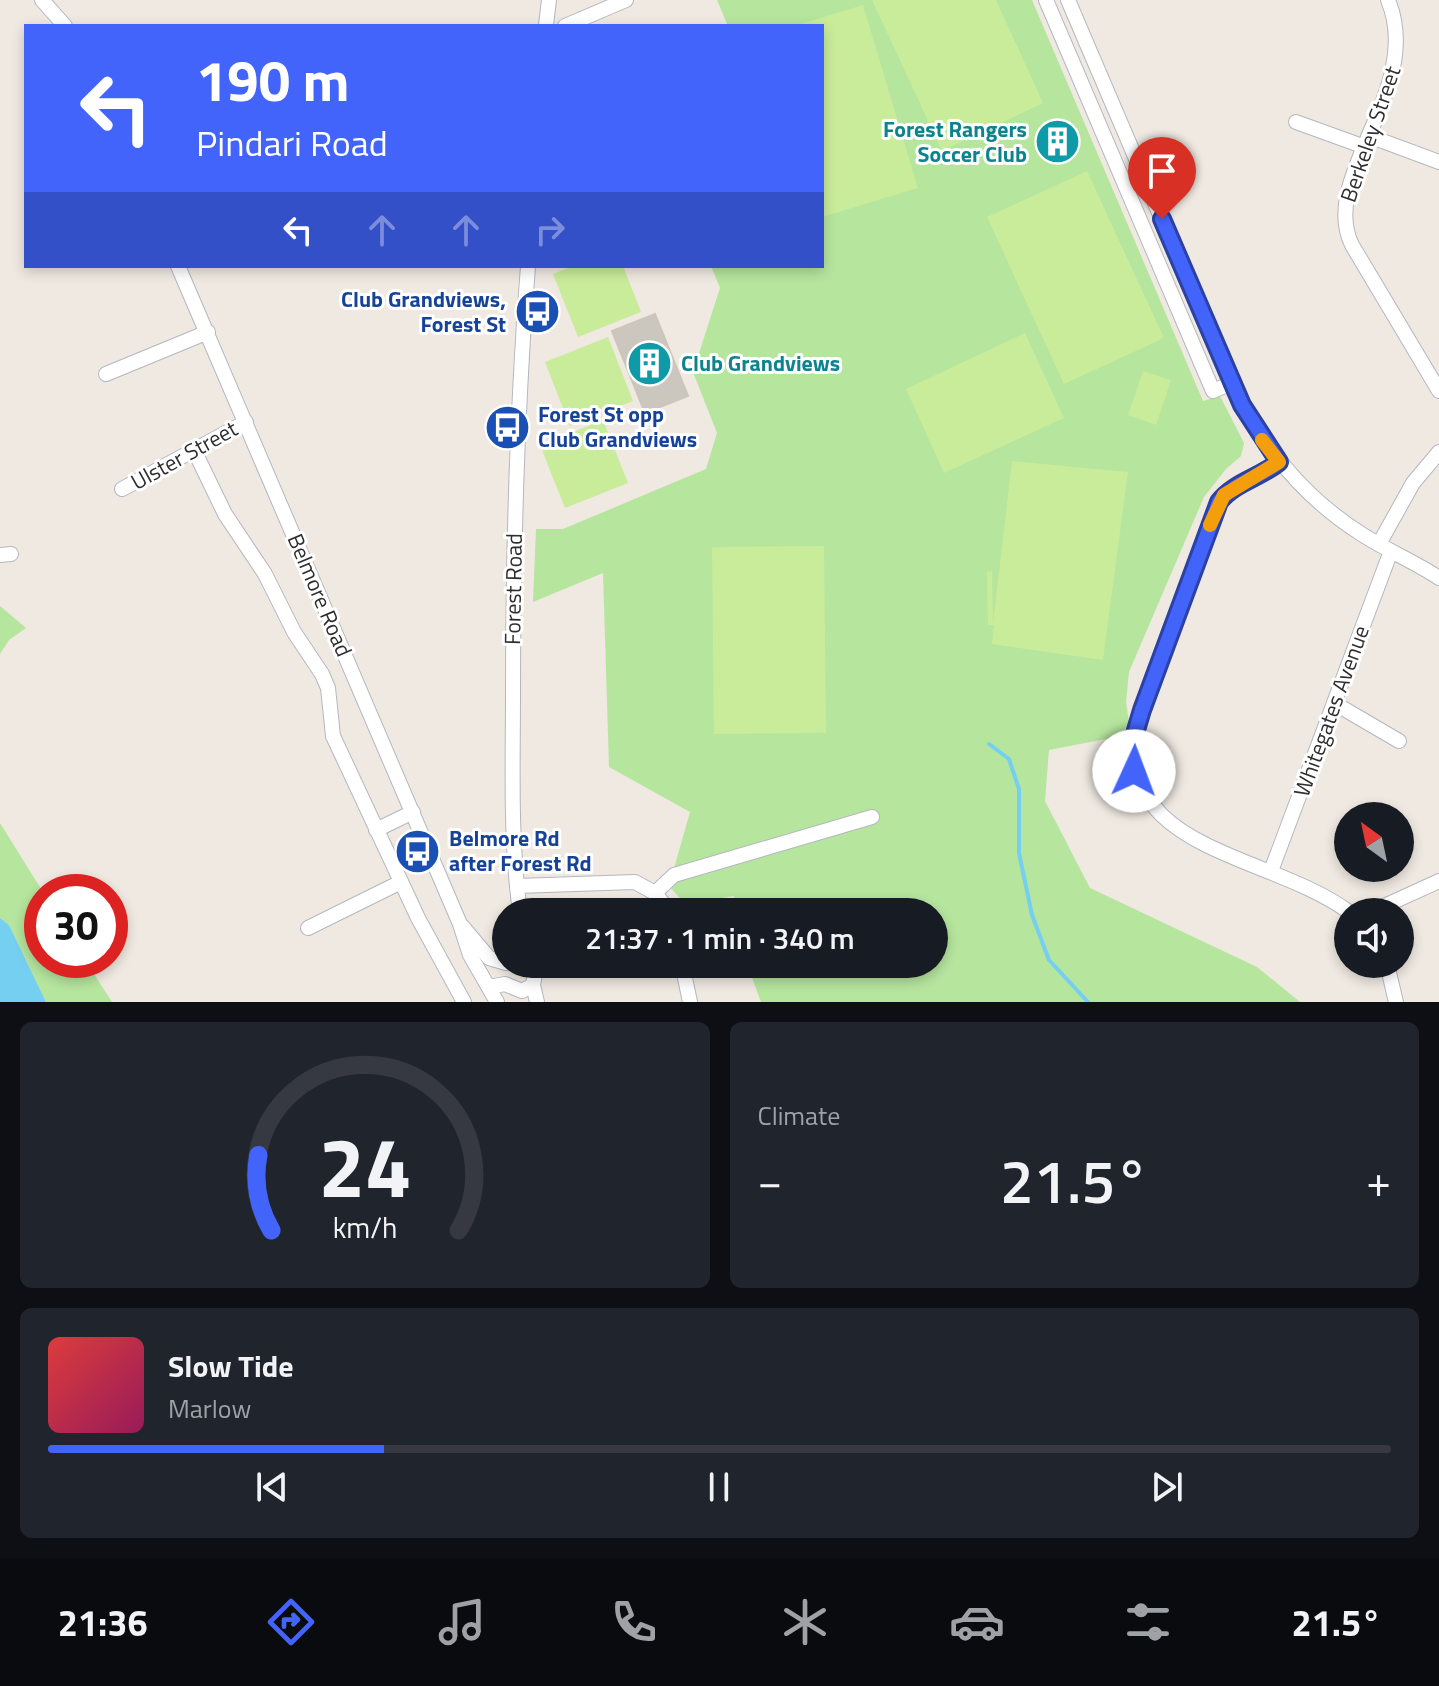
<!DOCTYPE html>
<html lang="en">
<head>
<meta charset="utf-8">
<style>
  :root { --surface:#171b24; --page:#20242c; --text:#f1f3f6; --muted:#9ea1a6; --line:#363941; --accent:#4264fb }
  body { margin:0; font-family:"Titillium Web",sans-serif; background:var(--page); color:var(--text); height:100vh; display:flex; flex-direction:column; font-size:30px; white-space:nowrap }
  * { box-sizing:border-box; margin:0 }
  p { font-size:26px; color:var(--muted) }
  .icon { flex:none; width:44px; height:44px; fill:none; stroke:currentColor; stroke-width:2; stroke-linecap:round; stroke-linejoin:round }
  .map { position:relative; height:1002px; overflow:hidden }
  .sheet { display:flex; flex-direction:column; gap:20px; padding:20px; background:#0d0f14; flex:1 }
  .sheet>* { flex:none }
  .hud { position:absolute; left:24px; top:24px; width:800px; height:244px; border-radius:0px; box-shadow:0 4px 12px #0003; background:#4264fb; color:#fff; overflow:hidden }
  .needle { width:52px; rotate:327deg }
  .buttons { position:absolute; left:1334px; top:802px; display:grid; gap:16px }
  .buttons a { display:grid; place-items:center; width:80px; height:80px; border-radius:50%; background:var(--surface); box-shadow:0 4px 12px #0003; font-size:40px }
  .speed { position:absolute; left:24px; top:874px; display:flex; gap:16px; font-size:40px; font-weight:700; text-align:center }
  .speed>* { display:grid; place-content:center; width:104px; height:104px; border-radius:50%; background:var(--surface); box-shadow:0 4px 12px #0003; line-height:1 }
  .speed .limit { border:12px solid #d22; background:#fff; color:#111 }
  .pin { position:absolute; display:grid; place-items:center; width:68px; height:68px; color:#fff; margin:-82px -34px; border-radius:50% 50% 50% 0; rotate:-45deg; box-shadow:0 0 8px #0007 }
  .pin .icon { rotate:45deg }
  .me { position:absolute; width:88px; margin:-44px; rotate:2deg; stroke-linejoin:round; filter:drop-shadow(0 0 6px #0008) }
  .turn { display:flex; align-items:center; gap:28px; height:168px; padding:0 40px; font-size:36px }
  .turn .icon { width:104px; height:104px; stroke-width:2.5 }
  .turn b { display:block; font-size:56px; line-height:68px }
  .lanes { display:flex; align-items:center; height:76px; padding:0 40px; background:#0003; justify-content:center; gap:40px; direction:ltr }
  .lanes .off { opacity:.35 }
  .big { font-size:60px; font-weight:600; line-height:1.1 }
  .sheet .widget { flex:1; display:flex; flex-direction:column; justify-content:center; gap:12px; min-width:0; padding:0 28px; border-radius:12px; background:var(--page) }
  .sheet .dial { align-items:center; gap:0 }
  .dial svg { height:208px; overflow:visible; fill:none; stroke:var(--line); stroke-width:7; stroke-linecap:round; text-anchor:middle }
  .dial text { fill:var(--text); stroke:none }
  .song { display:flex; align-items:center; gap:24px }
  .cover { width:96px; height:96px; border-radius:12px; background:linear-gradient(135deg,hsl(0 70% 55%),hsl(330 70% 35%)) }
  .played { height:8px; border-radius:4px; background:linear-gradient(90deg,var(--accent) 25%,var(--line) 25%) }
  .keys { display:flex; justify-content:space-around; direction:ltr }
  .heat { display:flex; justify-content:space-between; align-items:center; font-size:44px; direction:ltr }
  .sheet .tiles { flex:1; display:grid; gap:20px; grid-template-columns:1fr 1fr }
  .widget:last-child { grid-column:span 2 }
  .trip { position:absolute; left:492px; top:898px; width:456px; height:80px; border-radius:40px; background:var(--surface); box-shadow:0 4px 12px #0003; font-weight:600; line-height:80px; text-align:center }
  .menu { display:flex; height:128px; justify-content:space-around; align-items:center; background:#090b0e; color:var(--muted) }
  .menu .icon { width:56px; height:56px }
  .menu .current { color:var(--accent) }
  .menu b { font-size:36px; color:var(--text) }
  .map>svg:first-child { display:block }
  .green { fill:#b6e59e }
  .pitch { fill:#c9ec9a }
  .water { fill:#75cff0 }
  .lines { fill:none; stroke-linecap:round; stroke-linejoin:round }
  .stream { stroke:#75cff0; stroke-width:4 }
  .building { fill:#cbc7bf; stroke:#cbc5ba; stroke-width:2 }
  .minor-casing { stroke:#b4b7c1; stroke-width:16 }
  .minor { stroke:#fff; stroke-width:14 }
  .route-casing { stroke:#2b41a3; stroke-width:20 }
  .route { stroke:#4264fb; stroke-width:14 }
  .slow { stroke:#f59e0b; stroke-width:14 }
  .labels { text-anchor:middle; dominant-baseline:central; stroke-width:6; stroke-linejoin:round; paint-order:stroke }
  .culture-label { font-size:22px; font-weight:bold; fill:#0d838f; stroke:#fff; text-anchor:end }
  .street-label { font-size:22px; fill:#2e2e2e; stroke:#fff }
  .transit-label { font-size:22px; font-weight:bold; fill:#164399; stroke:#fff; text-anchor:start }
</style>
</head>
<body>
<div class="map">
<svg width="1439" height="1002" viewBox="0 0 1439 1002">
  <rect width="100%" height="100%" fill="#efe9e1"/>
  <g class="green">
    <polygon points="717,0 1032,0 1203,401 1220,396 1244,443 1241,456 1226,469 1204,497 1129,672 1126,702 1129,722 1121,736 1049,750 1045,801 1090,888 1257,967 1300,1002 761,1002 747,964 934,964 934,912 736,912 734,896 685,904 669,886 690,812 609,767 603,573 533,602 536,529 563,529 706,469 717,433 693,372 720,288 711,266 822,266 822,26 728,26"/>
    <polygon points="0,606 26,628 9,640 0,654"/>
    <polygon points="0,823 43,892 42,960 85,960 112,1002 46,1002 9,925 0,918"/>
  </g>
  <g class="pitch">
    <polygon points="872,0 996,0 1043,103 942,151"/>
    <polygon points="863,5 918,188 822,217 822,26 794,26"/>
    <polygon points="1087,171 1164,338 1064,384 987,217"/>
    <polygon points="573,266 623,266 641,312 578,337 553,274"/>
    <polygon points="1025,333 1064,418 944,473 906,389"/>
    <polygon points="608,337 633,401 570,426 545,362"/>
    <polygon points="1143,371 1171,380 1156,425 1128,415"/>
    <polygon points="603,420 628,483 565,508 540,445"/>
    <polygon points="1012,461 1128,472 1103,660 992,644 994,625 988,625 987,572 992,571 993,624"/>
    <polygon points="824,546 826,733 714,734 712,547"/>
  </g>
  <polygon class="water" points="0,918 9,925 46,1002 0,1002"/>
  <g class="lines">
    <polyline class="stream" points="989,744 1009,759 1019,789 1019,853 1032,915 1049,960 1088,1002"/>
  </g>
  <g class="building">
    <polygon points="1061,131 1068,146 1055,152 1048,138"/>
    <polygon points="655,314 688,396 645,413 612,331"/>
  </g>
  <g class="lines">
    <defs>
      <g id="minor">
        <polyline points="42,0 65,26"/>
        <polyline points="1046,0 1213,391 1232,383"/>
        <path d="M1068,0L1232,383C1261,445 1304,498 1363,535C1388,551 1415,562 1439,578"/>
        <path d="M1388,0C1425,89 1318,176 1352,245L1439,391"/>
        <polyline points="546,25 549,0"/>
        <polyline points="565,26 626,0"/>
        <polyline points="1296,122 1365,147"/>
        <polyline points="1369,136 1439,162"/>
        <polyline points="178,266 460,924 470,955 497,1002"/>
        <polyline points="106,374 208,332"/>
        <polyline points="194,450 225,514 265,574 294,632 322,674 328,688 333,736 418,918 464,1002"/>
        <path d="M1279,462C1261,477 1233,483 1219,502L1142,710C1099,851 1267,851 1349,912"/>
        <polyline points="122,489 246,422"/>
        <polyline points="1379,544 1413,483 1439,452"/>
        <polyline points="0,555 11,554"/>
        <polyline points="1334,703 1399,741"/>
        <polyline points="376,830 413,812"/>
        <polyline points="1271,871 1391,551"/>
        <polyline points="517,886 635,882 655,893 670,912"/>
        <polyline points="655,893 674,875 872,817"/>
        <path d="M520,912C510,840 513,765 513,693C513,550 517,408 528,266"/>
        <polyline points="1371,912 1439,881"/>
        <polyline points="463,927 489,958 506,963"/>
        <polyline points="308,928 401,882"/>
        <polyline points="528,964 535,974 533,985 537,1002"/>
        <polyline points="682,964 690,1002"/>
        <polyline points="1387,964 1396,1002"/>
        <polyline points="489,987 505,984 522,991 533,985"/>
      </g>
    </defs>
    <use href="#minor" class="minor-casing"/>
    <use href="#minor" class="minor"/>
  </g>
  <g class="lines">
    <defs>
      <path id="route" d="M1134,771L1133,740L1142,710L1219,502C1233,483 1261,477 1279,462L1242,405L1162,219"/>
    </defs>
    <use href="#route" class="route-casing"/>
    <use href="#route" class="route"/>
    <polyline class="slow" points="1210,525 1224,495 1279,462 1262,440"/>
  </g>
  <defs>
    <symbol id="building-disc" viewBox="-11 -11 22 22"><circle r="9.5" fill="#0f9aa8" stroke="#fff"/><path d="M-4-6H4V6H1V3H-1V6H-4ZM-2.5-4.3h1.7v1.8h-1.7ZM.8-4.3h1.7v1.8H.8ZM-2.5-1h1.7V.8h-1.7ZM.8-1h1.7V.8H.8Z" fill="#fff"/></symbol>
    <symbol id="bus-disc" viewBox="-11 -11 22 22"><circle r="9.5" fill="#1a4fb4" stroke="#fff"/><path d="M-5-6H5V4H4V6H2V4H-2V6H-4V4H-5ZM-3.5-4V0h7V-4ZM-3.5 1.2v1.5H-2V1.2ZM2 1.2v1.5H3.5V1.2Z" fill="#fff"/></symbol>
  </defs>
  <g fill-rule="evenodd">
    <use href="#building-disc" x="1032" y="116" width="51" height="51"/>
    <use href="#bus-disc" x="512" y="286" width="51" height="51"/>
    <use href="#building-disc" x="624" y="338" width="51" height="51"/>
    <use href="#bus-disc" x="482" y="402" width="51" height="51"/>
    <use href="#bus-disc" x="392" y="826" width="51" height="51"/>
  </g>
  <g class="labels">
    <g class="culture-label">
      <text x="1027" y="129">Forest Rangers<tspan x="1027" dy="25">Soccer Club</tspan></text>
      <text x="681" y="363" text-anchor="start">Club Grandviews</text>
    </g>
    <g class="street-label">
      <text transform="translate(1370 134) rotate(-71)">Berkeley Street</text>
      <text transform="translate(184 455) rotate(-29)">Ulster Street</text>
      <text transform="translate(513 589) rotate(-89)">Forest Road</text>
      <text transform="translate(320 595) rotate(67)">Belmore Road</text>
      <text transform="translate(1331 711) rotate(-70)">Whitegates Avenue</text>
    </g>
    <g class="transit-label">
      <text x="506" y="299" text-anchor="end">Club Grandviews,<tspan x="506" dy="25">Forest St</tspan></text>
      <text x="538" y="414">Forest St opp<tspan x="538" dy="25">Club Grandviews</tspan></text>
      <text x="449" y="838">Belmore Rd<tspan x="449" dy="25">after Forest Rd</tspan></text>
    </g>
  </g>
</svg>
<div class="buttons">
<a><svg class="needle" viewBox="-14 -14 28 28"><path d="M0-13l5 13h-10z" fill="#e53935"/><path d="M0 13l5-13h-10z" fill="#9ea1a6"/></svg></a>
<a><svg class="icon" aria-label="sound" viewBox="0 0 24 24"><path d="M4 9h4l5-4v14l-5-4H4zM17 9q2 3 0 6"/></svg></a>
</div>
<div class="speed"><div class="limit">30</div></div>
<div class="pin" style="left:1162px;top:219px;background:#d93025"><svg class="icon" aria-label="arrive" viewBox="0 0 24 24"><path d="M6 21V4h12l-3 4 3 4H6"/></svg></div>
<svg class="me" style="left:1134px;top:771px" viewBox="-20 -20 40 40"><circle r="19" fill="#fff"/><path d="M0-13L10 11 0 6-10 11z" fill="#4264fb"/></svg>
<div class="trip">21:37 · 1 min · 340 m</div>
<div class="hud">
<div class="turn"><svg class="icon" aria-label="left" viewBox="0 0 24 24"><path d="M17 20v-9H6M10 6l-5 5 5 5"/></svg><div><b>190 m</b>Pindari Road</div></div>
<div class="lanes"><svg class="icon" aria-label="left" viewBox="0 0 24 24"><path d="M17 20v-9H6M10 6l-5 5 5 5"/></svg><svg class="icon off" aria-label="ahead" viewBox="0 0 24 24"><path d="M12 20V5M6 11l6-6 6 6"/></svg><svg class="icon off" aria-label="ahead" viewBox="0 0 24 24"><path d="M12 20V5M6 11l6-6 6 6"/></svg><svg class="icon off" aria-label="right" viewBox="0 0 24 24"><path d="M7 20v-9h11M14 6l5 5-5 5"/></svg></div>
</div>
</div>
<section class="sheet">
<div class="tiles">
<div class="widget dial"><svg viewBox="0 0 100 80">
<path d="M14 69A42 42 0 1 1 86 69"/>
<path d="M14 69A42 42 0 0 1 9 40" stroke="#4264fb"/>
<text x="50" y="56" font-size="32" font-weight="700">24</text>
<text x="50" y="72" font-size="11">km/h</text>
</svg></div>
<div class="widget"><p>Climate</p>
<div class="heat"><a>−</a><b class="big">21.5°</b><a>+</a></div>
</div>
<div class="widget">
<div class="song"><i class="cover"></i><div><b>Slow Tide</b><p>Marlow</p></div></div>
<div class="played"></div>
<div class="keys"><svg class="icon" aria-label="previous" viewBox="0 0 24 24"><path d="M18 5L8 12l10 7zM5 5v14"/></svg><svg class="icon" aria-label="pause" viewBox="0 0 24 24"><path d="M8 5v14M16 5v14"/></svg><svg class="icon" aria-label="next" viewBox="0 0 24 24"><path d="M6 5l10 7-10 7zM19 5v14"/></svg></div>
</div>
</div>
</section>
<nav class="menu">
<b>21:36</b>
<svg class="icon current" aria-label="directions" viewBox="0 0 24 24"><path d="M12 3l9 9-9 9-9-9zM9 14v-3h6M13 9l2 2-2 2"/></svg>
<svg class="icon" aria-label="music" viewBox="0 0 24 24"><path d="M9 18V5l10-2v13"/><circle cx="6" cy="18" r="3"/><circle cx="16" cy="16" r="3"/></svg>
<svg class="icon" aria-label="phone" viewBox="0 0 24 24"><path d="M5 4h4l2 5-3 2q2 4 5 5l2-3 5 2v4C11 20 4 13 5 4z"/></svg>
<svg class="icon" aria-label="climate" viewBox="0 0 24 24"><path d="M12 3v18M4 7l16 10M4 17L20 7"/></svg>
<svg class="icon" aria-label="car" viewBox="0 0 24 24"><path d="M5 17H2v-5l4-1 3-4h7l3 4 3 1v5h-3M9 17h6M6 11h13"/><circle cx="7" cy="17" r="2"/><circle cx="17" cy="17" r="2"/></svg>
<svg class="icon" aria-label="filters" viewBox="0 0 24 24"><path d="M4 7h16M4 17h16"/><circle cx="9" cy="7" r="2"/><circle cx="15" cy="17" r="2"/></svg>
<b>21.5°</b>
</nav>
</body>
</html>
